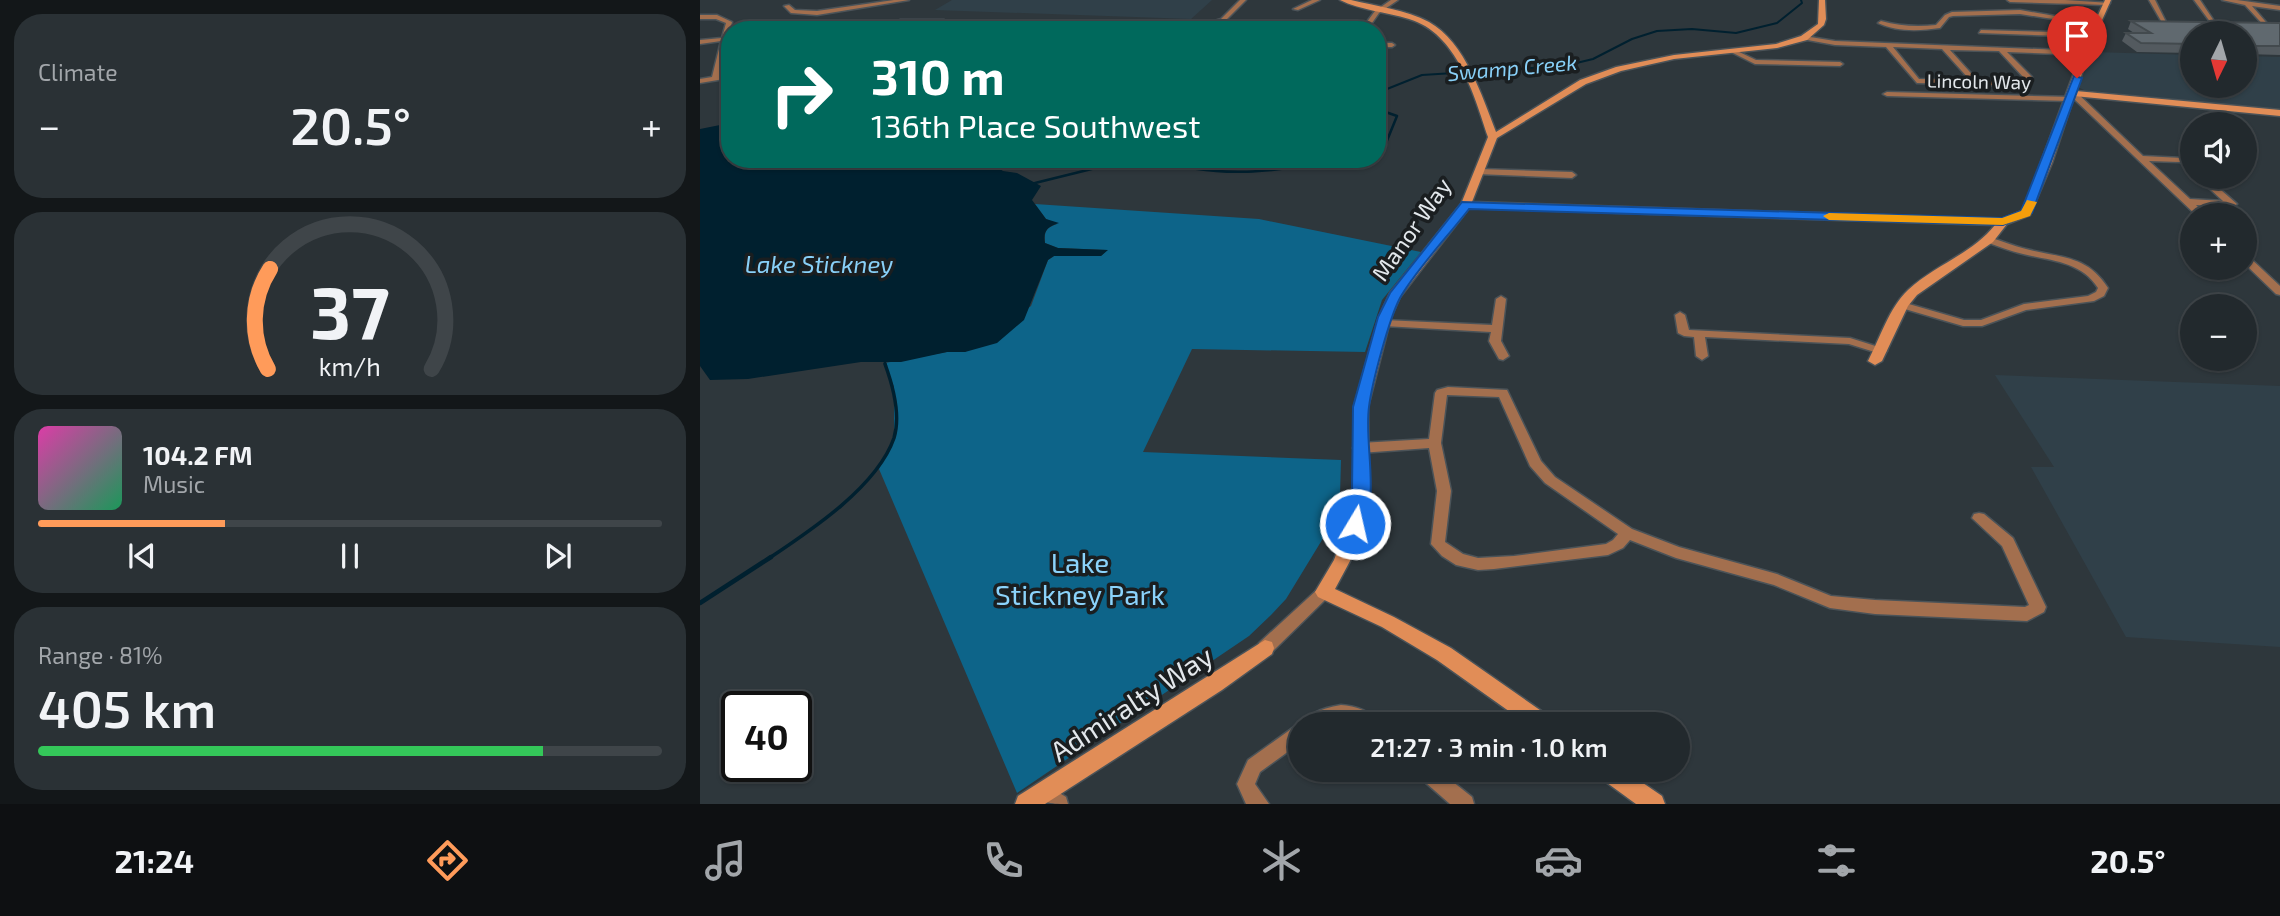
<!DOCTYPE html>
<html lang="en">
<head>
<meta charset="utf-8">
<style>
  :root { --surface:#22292d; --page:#2a3135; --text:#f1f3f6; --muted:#a2a6aa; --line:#3f4549; --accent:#ff9b5a }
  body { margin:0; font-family:"Exo 2",sans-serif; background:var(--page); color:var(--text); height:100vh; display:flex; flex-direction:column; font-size:26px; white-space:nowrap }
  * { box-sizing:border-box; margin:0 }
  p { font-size:23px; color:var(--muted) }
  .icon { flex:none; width:38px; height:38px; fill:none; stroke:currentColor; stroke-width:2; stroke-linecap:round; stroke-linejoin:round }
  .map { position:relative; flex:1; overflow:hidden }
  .details { display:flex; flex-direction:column; gap:14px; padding:14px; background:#131719; width:700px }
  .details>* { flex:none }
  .banner { position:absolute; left:21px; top:21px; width:665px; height:147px; border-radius:28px; box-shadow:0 2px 5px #0004,0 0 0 2px var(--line); background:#00695c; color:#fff; overflow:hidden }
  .needle { width:46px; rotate:185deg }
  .tools { position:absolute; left:1480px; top:21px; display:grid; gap:14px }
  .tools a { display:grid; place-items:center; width:77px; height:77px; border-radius:50%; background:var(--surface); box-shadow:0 2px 5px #0004,0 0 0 2px var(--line); font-size:35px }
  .speed { position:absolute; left:21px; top:691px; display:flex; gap:14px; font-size:35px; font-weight:700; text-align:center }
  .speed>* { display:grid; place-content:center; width:91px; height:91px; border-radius:50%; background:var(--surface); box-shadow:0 2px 5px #0004,0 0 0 2px var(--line); line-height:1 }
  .speed .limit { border:4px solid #111; border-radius:10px; background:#fff; color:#111 }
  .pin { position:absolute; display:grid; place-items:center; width:60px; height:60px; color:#fff; margin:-72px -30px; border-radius:50% 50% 50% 0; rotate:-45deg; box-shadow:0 0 7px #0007 }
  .pin .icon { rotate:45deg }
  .me { position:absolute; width:77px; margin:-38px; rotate:9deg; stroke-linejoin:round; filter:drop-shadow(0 0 5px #0008) }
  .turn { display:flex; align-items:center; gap:24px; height:147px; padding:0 35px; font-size:32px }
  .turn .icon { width:91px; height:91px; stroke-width:2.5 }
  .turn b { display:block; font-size:49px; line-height:60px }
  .big { font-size:52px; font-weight:600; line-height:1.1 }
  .details .widget { flex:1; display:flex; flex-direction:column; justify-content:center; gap:10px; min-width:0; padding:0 24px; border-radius:28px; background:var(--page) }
  .details .dial { align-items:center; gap:0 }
  .dial svg { height:182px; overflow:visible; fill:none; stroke:var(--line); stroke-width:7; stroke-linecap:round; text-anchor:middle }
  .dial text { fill:var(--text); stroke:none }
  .song { display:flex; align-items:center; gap:21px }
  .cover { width:84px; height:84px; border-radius:10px; background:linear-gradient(135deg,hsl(320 70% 55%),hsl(150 70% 35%)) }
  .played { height:7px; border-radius:4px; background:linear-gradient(90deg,var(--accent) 30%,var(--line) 30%) }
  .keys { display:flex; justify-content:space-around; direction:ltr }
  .heat { display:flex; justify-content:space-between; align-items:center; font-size:38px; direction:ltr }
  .charge { height:10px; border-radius:5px; background:linear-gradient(90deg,#34c759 81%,var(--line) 0) }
  .trip { position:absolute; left:588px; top:712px; width:402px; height:70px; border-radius:35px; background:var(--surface); box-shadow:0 2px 5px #0004,0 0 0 2px var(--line); font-weight:600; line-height:70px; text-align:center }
  .tabs { display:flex; height:112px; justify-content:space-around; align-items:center; background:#0e1012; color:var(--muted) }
  .tabs .icon { width:49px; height:49px }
  .tabs .current { color:var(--accent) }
  .tabs b { font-size:32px; color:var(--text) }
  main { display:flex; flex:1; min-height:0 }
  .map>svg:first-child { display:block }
  .built { fill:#304049 }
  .green { fill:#0d6489 }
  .water { fill:#00202f }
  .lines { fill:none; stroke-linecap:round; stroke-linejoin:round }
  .stream-far3 { stroke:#00202f; stroke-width:2 }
  .stream-far2 { stroke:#00202f; stroke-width:2.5 }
  .stream-far1 { stroke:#00202f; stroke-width:3.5 }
  .stream { stroke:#00202f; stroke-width:4.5 }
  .street-casing { stroke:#4b5358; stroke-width:3 }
  .secondary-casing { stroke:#4b5358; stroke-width:3 }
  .street { fill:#a36f4e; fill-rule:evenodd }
  .secondary { fill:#e18d57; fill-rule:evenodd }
  .wall { fill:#535a5f }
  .building { fill:#60696f; stroke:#434a4e; stroke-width:2 }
  .route { fill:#1a73e8; stroke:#114b97; stroke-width:2 }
  .slow { fill:#f59e0b }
  .labels { text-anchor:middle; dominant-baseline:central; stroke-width:7; stroke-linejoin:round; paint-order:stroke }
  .far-street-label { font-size:19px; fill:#e3e8ec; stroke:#1a1e20 }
  .far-water-label { font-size:21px; font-style:italic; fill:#88d0f8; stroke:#1a1e20 }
  .street-label { font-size:23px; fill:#e3e8ec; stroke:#1a1e20 }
  .water-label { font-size:24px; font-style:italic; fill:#88d0f8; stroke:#1a1e20 }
  .near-park-label { font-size:28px; fill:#8bd3fb; stroke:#1a1e20 }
  .near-street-label { font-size:28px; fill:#e3e8ec; stroke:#1a1e20 }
</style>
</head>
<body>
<main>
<section class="details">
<div class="widget"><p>Climate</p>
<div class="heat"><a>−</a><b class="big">20.5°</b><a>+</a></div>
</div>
<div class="widget dial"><svg viewBox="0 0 100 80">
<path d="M14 69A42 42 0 1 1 86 69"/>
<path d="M14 69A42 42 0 0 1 15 25" stroke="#ff9b5a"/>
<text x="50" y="56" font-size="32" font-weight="700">37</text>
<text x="50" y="72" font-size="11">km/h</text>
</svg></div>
<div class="widget">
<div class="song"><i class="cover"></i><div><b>104.2 FM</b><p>Music</p></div></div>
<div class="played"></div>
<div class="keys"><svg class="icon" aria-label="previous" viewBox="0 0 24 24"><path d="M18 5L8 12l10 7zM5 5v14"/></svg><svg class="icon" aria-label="pause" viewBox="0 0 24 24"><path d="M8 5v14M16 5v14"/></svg><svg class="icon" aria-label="next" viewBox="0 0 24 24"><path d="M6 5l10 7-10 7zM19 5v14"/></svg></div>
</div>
<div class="widget"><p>Range · 81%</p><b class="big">405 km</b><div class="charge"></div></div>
</section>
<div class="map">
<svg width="1580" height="804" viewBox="0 0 1580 804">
  <rect width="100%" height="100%" fill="#2e373c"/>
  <g class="built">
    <polygon points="252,0 512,0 491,19 235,10"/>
    <polygon points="1393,52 1493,55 1493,86 1545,86 1545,56 1580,57 1580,110 1384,90 1378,87"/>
    <polygon points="1295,375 1580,386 1580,647 1426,637 1331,467 1354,467"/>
  </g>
  <path class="green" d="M335,204L559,219L721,252L682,300L665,352L492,349L443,452L641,460L640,495L622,540L586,599L571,615L549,636L317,793L179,469L194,437V387L185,363L247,352H265L331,306L348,260L354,256H401L407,250L358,248L345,243C344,231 346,228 357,224L346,219Z"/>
  <path class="water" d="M30,123V159H284L303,171L317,173L341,186L332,200L346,219L359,223C347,227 343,231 345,243L358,248L408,250L401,256H354L348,260L324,320L297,343L265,352H247L201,362H161L48,379L10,380L0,366V129Z"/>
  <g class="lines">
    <polyline class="stream-far3" points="677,93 722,75 864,66 893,59 932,39 957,31 992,29 1036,33 1077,23 1102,3 1101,0"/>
    <g class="stream-far2">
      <polyline points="677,109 697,116 686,143 677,148"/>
      <path d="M458,159C522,182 587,169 652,159"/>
      <polyline points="335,183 432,159"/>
      <polyline points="185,363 186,366"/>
    </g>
    <path class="stream-far1" d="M68,559C110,531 177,487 194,438C201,415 193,386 185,364"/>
    <polyline class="stream" points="0,603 71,557"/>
    <defs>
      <g id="street">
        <polygon points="194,0 209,0 117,15 91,13 84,6 89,5 95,10 117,11"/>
        <polygon points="540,0 546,0 525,21 505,26 505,24 521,19"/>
        <polygon points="612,0 620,0 598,10 593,9"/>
        <polygon points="691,0 698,0 679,13 667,30 661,30 675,11"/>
        <polygon points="1307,0 1365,0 1410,3 1407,5 1310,2"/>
        <polygon points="1449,0 1455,0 1468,26 1464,26"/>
        <polygon points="1494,0 1500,0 1518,27 1514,27"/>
        <polygon points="1522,0 1537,0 1580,6 1580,10 1552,6 1571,28 1568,30 1545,5"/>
        <path d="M1320,10L1401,24L1398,26L1320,14L1253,16L1249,17L1240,28C1220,31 1196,32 1178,23L1181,21C1199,26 1217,27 1236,25L1245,15L1252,12Z"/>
        <polygon points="0,15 17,15 32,22 19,76 30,74 30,78 0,83 0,79 12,77 21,41 0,44 0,40 22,38 26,23 16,19 0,19"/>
        <polygon points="200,20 244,20 247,22 237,30 230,30 238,24 198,23"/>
        <polygon points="1281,30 1391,33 1394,35 1391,37 1279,33"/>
        <path d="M1104,36L1135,41L1386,51L1389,53L1386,55L1307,52L1332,77V82L1323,86L1217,83L1186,47L1135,45L1102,39ZM1193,47L1242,49L1270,80L1219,79ZM1250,50L1299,51L1326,80L1322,82L1278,81Z"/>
        <polygon points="677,43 692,43 695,45 692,47 677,47"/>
        <polygon points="1031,50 1035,50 1056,60 1140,62 1143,64 1140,66 1055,64 1031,52"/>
        <polygon points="1369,91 1375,91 1443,156 1482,158 1493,165 1493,171 1480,162 1449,161 1490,199 1523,201 1497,177 1506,177 1537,204 1532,207 1496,205 1506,215 1496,215 1373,98 1373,101 1370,101 1187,96 1183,94 1187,92 1373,97 1368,93"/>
        <polygon points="780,169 872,172 876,175 872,178 777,174 777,170"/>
        <path d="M1289,237C1302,241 1314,246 1326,249C1361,258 1387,255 1408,288L1404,296L1394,301L1326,310L1282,326H1263L1198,307L1197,305L1198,303L1202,302L1264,320H1281L1324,304L1388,296L1396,292L1398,288C1381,261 1351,261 1323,254C1310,251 1298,246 1286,242V238Z"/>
        <polygon points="1545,255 1548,256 1580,286 1580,295 1576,294 1545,264"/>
        <polygon points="801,296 806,299 801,341 809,356 803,360 799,359 789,341 791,332 684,326 679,323 684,320 792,325 796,299"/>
        <polygon points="980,312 985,315 989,330 1150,338 1185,349 1187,351 1181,354 1149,344 1005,337 1008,356 1002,360 996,356 994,337 984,336 978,333 975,315"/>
        <path d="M748,387L807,390L841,461L855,477L932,529L979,547L1077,574L1131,596L1175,600L1325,607L1329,605L1302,546L1272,518L1274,514L1279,513L1284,514L1313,538L1346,607L1344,612L1327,621L1175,614L1130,608L1074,585L976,558L930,540L923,548L908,555L794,569L778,570L756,565L742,556L731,544L737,491L729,448L660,453L655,451L653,448L655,445L660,443L729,439L735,393L737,390ZM747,395L799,397L830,466L845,483L918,534L913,540L906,544L814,556L778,558L763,554L745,542L751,491L741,443Z"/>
        <polygon points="624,586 629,588 632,592 629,596 571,653 565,655 559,653 557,648 559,643 619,588"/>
        <path d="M641,705C655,706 673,711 678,724H655L641,722L628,724H604C609,712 628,707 641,705Z"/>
        <polygon points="600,725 600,743 560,772 555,784 569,804 546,804 537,784 548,760 594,727"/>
        <polygon points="715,770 738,770 772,797 774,804 750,804 718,776"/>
        <path d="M343,783L366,797L368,804C354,804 340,804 334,792L336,785Z"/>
      </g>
      <g id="secondary">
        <path d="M640,0H651C676,6 706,10 729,22C765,42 782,96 796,132L880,80L916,67L974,55L1076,44L1101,36L1118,24L1119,0H1125L1126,19L1124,25L1107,40L1077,48L974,59L921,71L886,84L797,138L772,202L1302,219L1322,211C1351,142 1372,68 1405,0H1411L1395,36L1376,91L1580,110V116L1374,96L1352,163L1330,215L1307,224L1293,242L1217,295L1208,306L1182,361L1175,365L1168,361C1180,338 1189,308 1208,290C1235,265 1273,253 1295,225L769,208L700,297L691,317L668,407L669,491L663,524L650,561L635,589L694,617L751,648L850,717L853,724H827L737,660L682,627L618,597L615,592L634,560L647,524L653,491L654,407L679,317L690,293L761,204L788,137C774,95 757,33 709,19C686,12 660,10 640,0Z"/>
        <polygon points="565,640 572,642 574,648 572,654 522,690 345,804 315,804 318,796"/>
        <polygon points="896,770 924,770 962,796 965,804 936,804 899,777"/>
      </g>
    </defs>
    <use href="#street" class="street-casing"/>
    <use href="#secondary" class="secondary-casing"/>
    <use href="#street" class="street"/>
    <use href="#secondary" class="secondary"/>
  </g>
  <polygon class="wall" points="1431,21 1580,23 1580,55 1545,54 1545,33 1493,33 1493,53 1437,52 1422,41 1426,33 1434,33 1428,29"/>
  <polygon class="building" points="1431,21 1580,23 1580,46 1545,46 1545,33 1493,33 1493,44 1441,43 1426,33 1451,33"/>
  <path class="route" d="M1374,76L1382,78L1332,213L1303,225L769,209C749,235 715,271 700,298C689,319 672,383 669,407C664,443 680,495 662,529H649L646,524L652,491L653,407L678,317L690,293L762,202L1302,218L1321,211Z"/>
  <polygon class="slow" points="1327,200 1337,202 1330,216 1303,225 1129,220 1123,216 1129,213 1302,218 1321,211"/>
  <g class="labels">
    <g class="far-street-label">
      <text transform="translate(1279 81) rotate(1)">Lincoln Way</text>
    </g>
    <g class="far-water-label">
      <text transform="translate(812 67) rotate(-5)">Swamp Creek</text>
    </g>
    <g class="street-label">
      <text transform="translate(711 229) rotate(-55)">Manor Way</text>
    </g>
    <g class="water-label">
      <text x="119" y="263">Lake Stickney</text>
    </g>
    <g class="near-park-label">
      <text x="380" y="562">Lake<tspan x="380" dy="32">Stickney Park</tspan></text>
    </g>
    <g class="near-street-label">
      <text transform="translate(431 703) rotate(-33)">Admiralty Way</text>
    </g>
  </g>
</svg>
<div class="tools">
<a><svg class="needle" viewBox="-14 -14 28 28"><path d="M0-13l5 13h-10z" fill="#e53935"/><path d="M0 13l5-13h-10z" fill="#a2a6aa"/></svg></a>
<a><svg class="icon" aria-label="sound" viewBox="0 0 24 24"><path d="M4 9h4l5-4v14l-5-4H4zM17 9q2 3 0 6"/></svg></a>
<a>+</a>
<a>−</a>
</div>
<div class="speed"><div class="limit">40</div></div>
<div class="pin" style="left:1377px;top:78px;background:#d93025"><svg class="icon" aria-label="arrive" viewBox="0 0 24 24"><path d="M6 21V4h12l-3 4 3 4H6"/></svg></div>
<svg class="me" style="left:655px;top:524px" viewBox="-20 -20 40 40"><circle r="17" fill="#1a73e8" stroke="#fff" stroke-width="3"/><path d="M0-11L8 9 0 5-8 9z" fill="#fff"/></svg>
<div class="trip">21:27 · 3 min · 1.0 km</div>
<div class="banner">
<div class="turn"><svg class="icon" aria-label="right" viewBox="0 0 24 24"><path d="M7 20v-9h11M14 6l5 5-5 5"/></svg><div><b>310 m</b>136th Place Southwest</div></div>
</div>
</div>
</main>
<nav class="tabs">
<b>21:24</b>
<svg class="icon current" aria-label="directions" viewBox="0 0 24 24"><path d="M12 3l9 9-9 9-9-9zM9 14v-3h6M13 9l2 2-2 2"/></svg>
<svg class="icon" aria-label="music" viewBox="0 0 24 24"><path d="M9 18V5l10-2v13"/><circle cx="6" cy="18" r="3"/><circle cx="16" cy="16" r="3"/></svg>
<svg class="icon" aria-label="phone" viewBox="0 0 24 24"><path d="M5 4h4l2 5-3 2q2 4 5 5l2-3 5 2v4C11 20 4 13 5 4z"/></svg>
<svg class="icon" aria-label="climate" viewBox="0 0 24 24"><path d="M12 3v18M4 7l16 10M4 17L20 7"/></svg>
<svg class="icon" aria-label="car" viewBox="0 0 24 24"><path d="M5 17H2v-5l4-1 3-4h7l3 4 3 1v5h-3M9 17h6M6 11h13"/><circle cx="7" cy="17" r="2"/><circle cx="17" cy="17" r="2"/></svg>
<svg class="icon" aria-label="filters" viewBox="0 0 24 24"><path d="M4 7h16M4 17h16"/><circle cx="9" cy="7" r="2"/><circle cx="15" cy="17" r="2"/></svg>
<b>20.5°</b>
</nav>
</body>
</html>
